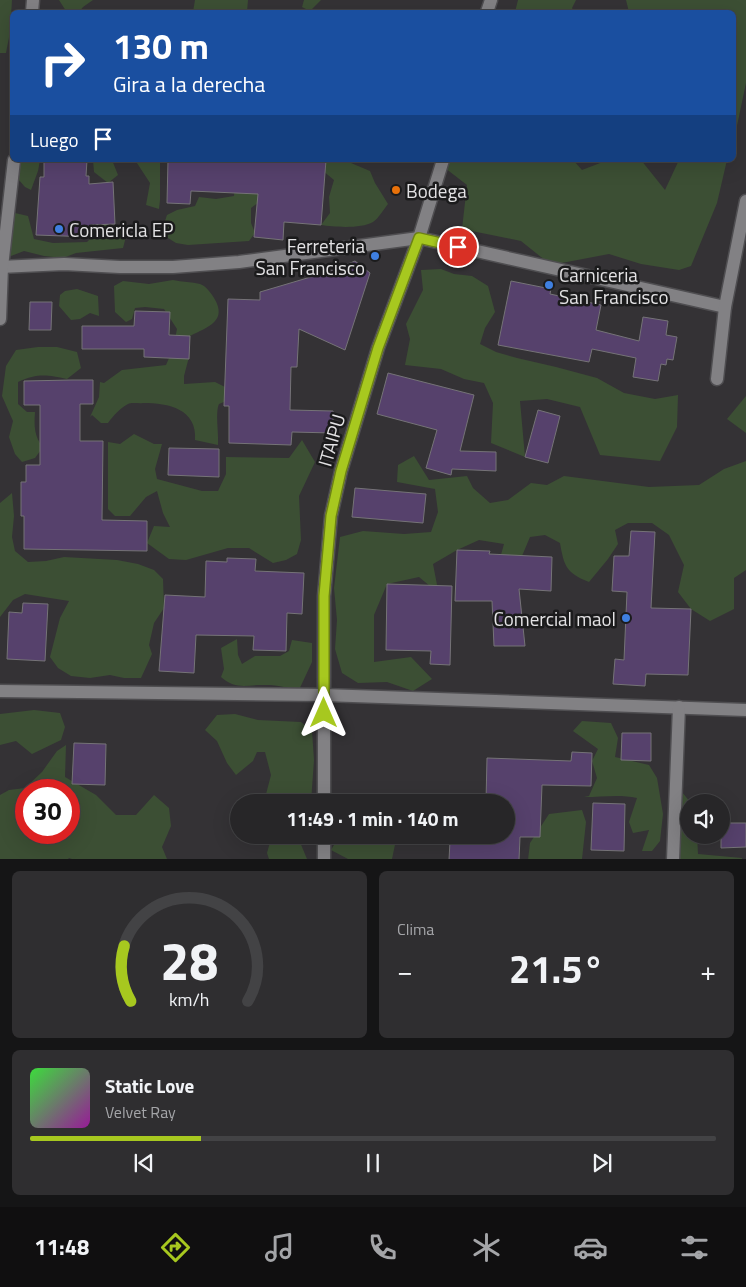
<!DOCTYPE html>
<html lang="es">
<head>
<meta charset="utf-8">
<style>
  :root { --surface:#272628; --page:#2f2e30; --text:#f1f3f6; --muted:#a4a5a8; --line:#434345; --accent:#a7c81f }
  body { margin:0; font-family:"Titillium Web",sans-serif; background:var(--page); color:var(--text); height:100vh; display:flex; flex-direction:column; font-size:19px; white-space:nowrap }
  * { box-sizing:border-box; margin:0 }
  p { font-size:16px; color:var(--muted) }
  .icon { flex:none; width:28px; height:28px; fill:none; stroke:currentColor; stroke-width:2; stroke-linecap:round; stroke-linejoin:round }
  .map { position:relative; height:859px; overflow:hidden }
  .sheet { display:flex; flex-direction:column; gap:12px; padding:12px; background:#151516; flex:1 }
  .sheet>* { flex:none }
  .guide { position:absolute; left:10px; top:10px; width:726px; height:152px; border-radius:8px; box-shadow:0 5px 20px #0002,0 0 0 1px var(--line); background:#1a4fa0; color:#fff; overflow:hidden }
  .tools { position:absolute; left:680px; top:794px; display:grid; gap:10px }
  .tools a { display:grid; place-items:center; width:50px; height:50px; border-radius:50%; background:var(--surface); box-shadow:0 5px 20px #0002,0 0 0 1px var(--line); font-size:25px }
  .speed { position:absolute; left:15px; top:779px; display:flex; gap:10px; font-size:25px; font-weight:700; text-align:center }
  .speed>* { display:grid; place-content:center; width:65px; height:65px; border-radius:50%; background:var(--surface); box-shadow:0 5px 20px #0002,0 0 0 1px var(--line); line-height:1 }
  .speed .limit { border:8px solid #d22; background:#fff; color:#111 }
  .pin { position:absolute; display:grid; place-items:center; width:42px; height:42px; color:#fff; margin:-21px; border:2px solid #fff; border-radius:50%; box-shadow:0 1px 5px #0007 }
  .me { position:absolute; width:55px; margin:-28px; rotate:0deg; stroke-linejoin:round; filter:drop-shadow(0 0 4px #0008) }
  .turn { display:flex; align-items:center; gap:18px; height:105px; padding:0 20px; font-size:22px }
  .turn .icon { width:65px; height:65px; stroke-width:2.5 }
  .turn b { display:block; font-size:35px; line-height:42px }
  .then { display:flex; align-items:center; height:48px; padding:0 20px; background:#0003; gap:10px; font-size:19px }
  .big { font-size:38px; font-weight:700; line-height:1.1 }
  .sheet .widget { flex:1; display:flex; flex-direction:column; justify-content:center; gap:8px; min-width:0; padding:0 18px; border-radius:8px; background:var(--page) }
  .sheet .dial { align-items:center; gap:0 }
  .dial svg { height:130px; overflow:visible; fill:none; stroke:var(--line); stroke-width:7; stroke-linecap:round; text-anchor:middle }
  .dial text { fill:var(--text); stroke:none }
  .song { display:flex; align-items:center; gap:15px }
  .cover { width:60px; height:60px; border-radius:8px; background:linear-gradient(135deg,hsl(120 70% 55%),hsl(300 70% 35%)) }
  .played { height:5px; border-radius:2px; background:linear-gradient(90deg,var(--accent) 25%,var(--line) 25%) }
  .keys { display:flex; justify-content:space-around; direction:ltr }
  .heat { display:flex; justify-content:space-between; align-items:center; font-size:28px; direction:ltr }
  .sheet .tiles { flex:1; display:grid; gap:12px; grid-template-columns:1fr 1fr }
  .widget:last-child { grid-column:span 2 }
  .trip { position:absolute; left:230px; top:794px; width:285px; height:50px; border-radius:25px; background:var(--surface); box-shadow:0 5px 20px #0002,0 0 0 1px var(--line); font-weight:700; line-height:50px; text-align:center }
  .tabs { display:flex; height:80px; justify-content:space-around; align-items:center; background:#100f10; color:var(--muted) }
  .tabs .icon { width:35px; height:35px }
  .tabs .on { color:var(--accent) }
  .tabs b { font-size:22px; color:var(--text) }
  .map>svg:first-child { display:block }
  .green { fill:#3c4f34; fill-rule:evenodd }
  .building { fill:#56416c; stroke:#757377 }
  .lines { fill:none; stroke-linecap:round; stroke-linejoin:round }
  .minor-casing { stroke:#4f4e51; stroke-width:15 }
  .minor { stroke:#828184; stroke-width:12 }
  .route-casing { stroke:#6d8214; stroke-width:12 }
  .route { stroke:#a7c81f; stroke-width:9 }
  .food-dot { fill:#e8710a; stroke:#1b1b1c; stroke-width:2 }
  .shop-dot { fill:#3f7fe0; stroke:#1b1b1c; stroke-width:2 }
  .labels { text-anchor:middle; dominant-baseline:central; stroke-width:5; stroke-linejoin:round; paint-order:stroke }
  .poi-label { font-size:19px; fill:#e3e2e4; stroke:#1b1b1c; text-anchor:start }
  .street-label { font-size:19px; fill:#e3e2e4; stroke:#1b1b1c }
</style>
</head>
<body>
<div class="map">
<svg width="746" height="860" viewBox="0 0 746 860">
  <rect width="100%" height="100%" fill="#343235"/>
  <g class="green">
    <polygon points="0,0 12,0 10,32 6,53 0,53"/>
    <polygon points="59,0 93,0 83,7 79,12 66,11"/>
    <polygon points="195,0 248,0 247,12 193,12"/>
    <polygon points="304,0 321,0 310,11 302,7"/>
    <polygon points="518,0 576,0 572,8 574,12 515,12"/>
    <polygon points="626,0 746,0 746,83 734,140 734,12 667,12 655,9 644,12 629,12"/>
    <polygon points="13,160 40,160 38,171 31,190 25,187 11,171"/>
    <polygon points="93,160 112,160 118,175 108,183 94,172"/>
    <polygon points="135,160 160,160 160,200 159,209 146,205 150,183"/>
    <path d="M325,160L351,163L370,171L375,183L388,204C384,209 378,219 373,222C361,229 334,227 321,225L330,213L329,197L334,180L322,170Z"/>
    <polygon points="448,160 573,160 582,170 608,160 641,160 665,190 679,160 727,160 717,203 691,266 679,270 641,264 609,254 551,265 521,241 462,229 467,185 445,168"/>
    <polygon points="235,179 263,181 259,202 251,208 251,223 255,233 249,241 188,245 176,243 168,238 163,227 167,215 177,210 195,206 199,197 216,199 234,196"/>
    <polygon points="15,213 28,216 34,239 53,243 87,242 94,235 90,221 108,220 111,227 128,229 123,248 76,253 63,258 44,256 24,251 11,256 2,248 7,221"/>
    <polygon points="441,269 454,274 472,276 488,286 495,312 485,328 480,344 496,352 517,358 556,367 597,378 624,393 655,399 678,395 677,427 660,461 600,455 580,407 547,399 520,401 525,457 491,443 493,403 484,383 464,379 441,369 405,365 410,339 406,324 423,290 421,270"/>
    <path d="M173,280C182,282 192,282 200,284C206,286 211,293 214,298C228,321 208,327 190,336L189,357L184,376V384L215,382L237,393L231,399L219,404C215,413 219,433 218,445L195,440C197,409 169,403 143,403C139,404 132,402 128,404C120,408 113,416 108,423H101L92,415L90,417L99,397L100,382L104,383L122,370L166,365L173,349L177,329L164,309L145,307L135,308L132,319L126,322L115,312L114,286L123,281L149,284Z"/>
    <polygon points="77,289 98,296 99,316 90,313 80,319 71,320 59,306 60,295 65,291"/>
    <path d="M38,347H57L77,352L81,368L67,379C47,375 38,373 18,382V404L27,412H35C34,425 34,437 43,447L35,458L22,462L15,454L9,437L13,421L2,396L6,366L16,350Z"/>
    <polygon points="746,396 746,433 727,419"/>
    <polygon points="134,434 154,444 162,444 155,469 157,479 202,491 218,491 226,474 226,457 289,458 302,440 315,462 299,496 301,540 297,554 286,560 273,563 249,548 228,548 186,560 169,559 147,543 154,526 170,527 163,513 157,491 146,497 130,516 115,516 108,509 108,442 120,444"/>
    <path d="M414,456L429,480L467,476L473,488L490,503L508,500L531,483L547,485L564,476L649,487L699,485L724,469L746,461V570L734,578V609L710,621L691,609L678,592L684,565L669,535L652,523H628L615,530L618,544L608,559L589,582C566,573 564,566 560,543L545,535L530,537L503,601H488L504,544L479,540L457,550L433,564L438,590L448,601L419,577L387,584L374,615V662L411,657L432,679L413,691L387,682L358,683L342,673L335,649L337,620L334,588L340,537L363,531L404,534L431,532L438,512L435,489L397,482L398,465Z"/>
    <polygon points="12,493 14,516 12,537 15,551 28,562 46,561 64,557 117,560 138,564 154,570 163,579 164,608 154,623 149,645 152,654 141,678 124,678 110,675 90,678 71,676 58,668 50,657 60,618 69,601 25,594 13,600 0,617 0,503"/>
    <path d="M237,639L238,655L242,664L255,656H280L289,651L292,640L312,643V662L298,692C287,687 278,685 267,685C248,684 237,691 221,677L224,669L221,648Z"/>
    <polygon points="34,710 60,713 65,727 61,740 32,754 16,741 0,745 0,714"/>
    <polygon points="235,714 258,720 301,722 312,731 314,760 311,802 264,802 271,775 265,752 257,752 253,761 236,775 227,763 217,741 205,730 217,715"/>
    <path d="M582,721L611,723L618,738L615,757L649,765L657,778L663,814L660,841L652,851H642L649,830L633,833L629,822L637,798C620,794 602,797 584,797L589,796L597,778L592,761L598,749L573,731Z"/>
    <path d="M66,745L65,777L96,795L116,815H136L154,795L169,808L171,826L162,847L167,859L75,860L69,858L67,860H0V795L9,790L25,788L42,772L57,751ZM26,790H69V832H26Z"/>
    <polygon points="682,792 690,802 689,802 689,835 697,835 698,854 742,858 742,859 678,860"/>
    <polygon points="582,810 586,822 582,859 528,860 530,843 549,814"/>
    <polygon points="272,835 297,835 307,859 269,859 267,853"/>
    <polygon points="340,835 397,835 392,859 348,859 331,850"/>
  </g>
  <g class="building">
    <polygon points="44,160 87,160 86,176 89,176 89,184 113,182 115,224 90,225 91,237 36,235 40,177 44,177"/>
    <polygon points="168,160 326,160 321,225 284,222 283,240 254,237 258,194 191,191 190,204 167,203"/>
    <polygon points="355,261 370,273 345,350 299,329 297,367 291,367 290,410 333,411 333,433 292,432 291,445 229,443 229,406 224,406 228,299 260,300 260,292 331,271"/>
    <polygon points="511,281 551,289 550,294 601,305 596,330 639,341 643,317 668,321 666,335 677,337 673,360 667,359 666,365 661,364 658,381 633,377 636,358 592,349 589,362 498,345"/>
    <polygon points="30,302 52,302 51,330 29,330"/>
    <polygon points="135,311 170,312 169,335 190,336 189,359 144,357 144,349 82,349 82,326 134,326"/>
    <polygon points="388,373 474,395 460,451 496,452 496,471 452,469 451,475 426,468 437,430 377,414"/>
    <polygon points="72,380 93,380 93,404 80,404 80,441 103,441 102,520 147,521 147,551 24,549 24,516 21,516 21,482 26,482 26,465 40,465 40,405 24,405 24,381"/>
    <polygon points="538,410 560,416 548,463 525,457"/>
    <polygon points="169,448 219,449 219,477 168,475"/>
    <polygon points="355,488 426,494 423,523 352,517"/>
    <polygon points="631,531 655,532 651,608 691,609 688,675 646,674 645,686 613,684 615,659 624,660 627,592 612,591 614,556 629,556"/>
    <polygon points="457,550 490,551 489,554 552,557 551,591 519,589 525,646 494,646 492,601 455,601"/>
    <polygon points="227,558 256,559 255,571 304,573 302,614 287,613 286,651 253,650 254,636 196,635 194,673 159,671 165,595 205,597 206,561 227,562"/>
    <polygon points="387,584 452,586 450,665 430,664 431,651 386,650"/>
    <polygon points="23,603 48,604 45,661 7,659 9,612 22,613"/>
    <polygon points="622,733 651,733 651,761 621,760"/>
    <polygon points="74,743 106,744 105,785 72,784"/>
    <polygon points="572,752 592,753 591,786 542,785 540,837 520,837 519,860 449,860 450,841 484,842 484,835 506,835 506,802 486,802 487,758 571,761"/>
    <polygon points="593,803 625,804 624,851 591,850"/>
    <polygon points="721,823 746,823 746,847 721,848"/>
  </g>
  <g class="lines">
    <defs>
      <g id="minor">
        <polyline points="32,12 33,0"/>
        <polyline points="487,12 491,0"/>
        <polyline points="0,267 64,264 120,267 173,267 239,262 419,238 725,307"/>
        <polyline points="0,319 2,267 14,160"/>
        <polyline points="717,379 725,307 746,201"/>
        <polyline points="0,691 324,695 746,710"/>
        <polyline points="324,802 324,596 331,516 341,471 378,348 419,238 443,160"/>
        <polyline points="324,860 324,835"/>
        <polyline points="673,860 679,707"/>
      </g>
    </defs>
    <use href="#minor" class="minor-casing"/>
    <use href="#minor" class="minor"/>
  </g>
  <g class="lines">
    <defs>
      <polyline id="route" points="324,713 324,596 331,516 341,471 378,348 419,238 458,247"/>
    </defs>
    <use href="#route" class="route-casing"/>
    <use href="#route" class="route"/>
  </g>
  <circle class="food-dot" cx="396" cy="190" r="5"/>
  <g class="shop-dot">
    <circle cx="59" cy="229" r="5"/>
    <circle cx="375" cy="256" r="5"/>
    <circle cx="549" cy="285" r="5"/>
    <circle cx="626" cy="618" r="5"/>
  </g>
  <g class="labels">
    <g class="poi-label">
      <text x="406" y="190">Bodega</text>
      <text x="69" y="229">Comericla EP</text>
      <text x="365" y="245" text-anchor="end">Ferreteria<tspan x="365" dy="22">San Francisco</tspan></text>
      <text x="559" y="274">Carniceria<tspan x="559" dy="22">San Francisco</tspan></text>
      <text x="616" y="618" text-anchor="end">Comercial maol</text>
    </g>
    <g class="street-label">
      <text transform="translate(331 440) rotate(-74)">ITAIPU</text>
    </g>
  </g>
</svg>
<div class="tools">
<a><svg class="icon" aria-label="sound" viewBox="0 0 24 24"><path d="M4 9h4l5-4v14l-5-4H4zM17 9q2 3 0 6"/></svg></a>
</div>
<div class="speed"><div class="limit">30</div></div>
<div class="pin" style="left:458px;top:247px;background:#d93025"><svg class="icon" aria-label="arrive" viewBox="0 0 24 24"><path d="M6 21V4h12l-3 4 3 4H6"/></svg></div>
<svg class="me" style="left:324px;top:713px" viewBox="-20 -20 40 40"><path d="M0-17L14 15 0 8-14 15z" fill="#a7c81f" stroke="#fff" stroke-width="4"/></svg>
<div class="trip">11:49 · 1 min · 140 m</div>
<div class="guide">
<div class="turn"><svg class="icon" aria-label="right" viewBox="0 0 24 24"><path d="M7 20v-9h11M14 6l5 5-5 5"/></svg><div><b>130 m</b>Gira a la derecha</div></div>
<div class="then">Luego<svg class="icon" aria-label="arrive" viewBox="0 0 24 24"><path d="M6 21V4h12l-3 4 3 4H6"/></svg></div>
</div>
</div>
<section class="sheet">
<div class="tiles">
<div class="widget dial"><svg viewBox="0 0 100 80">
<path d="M14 69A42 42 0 1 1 86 69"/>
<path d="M14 69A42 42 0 0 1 10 35" stroke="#a7c81f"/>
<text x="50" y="56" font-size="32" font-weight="700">28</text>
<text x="50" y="72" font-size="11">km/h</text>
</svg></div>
<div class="widget"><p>Clima</p>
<div class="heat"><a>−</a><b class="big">21.5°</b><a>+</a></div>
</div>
<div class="widget">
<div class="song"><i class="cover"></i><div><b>Static Love</b><p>Velvet Ray</p></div></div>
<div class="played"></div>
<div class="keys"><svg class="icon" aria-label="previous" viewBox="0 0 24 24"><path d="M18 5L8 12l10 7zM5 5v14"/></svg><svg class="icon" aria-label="pause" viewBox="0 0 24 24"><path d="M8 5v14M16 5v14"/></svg><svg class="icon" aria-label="next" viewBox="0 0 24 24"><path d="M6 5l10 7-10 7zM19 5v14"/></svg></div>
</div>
</div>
</section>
<nav class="tabs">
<b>11:48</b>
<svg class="icon on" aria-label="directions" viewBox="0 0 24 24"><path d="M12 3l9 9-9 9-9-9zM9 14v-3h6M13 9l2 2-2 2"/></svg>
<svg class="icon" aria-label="music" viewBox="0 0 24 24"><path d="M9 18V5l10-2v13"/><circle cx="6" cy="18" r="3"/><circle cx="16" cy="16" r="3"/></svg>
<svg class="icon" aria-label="phone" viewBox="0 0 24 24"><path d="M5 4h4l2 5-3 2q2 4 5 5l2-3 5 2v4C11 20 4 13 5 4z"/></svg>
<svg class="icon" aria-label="climate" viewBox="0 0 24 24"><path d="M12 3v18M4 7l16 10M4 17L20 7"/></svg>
<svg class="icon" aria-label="car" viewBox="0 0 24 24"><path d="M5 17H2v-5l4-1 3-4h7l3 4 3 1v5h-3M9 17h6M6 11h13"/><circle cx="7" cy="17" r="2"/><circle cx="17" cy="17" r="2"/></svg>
<svg class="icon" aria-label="filters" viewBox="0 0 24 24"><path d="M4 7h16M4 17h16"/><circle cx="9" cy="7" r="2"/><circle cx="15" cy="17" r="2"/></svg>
</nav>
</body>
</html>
